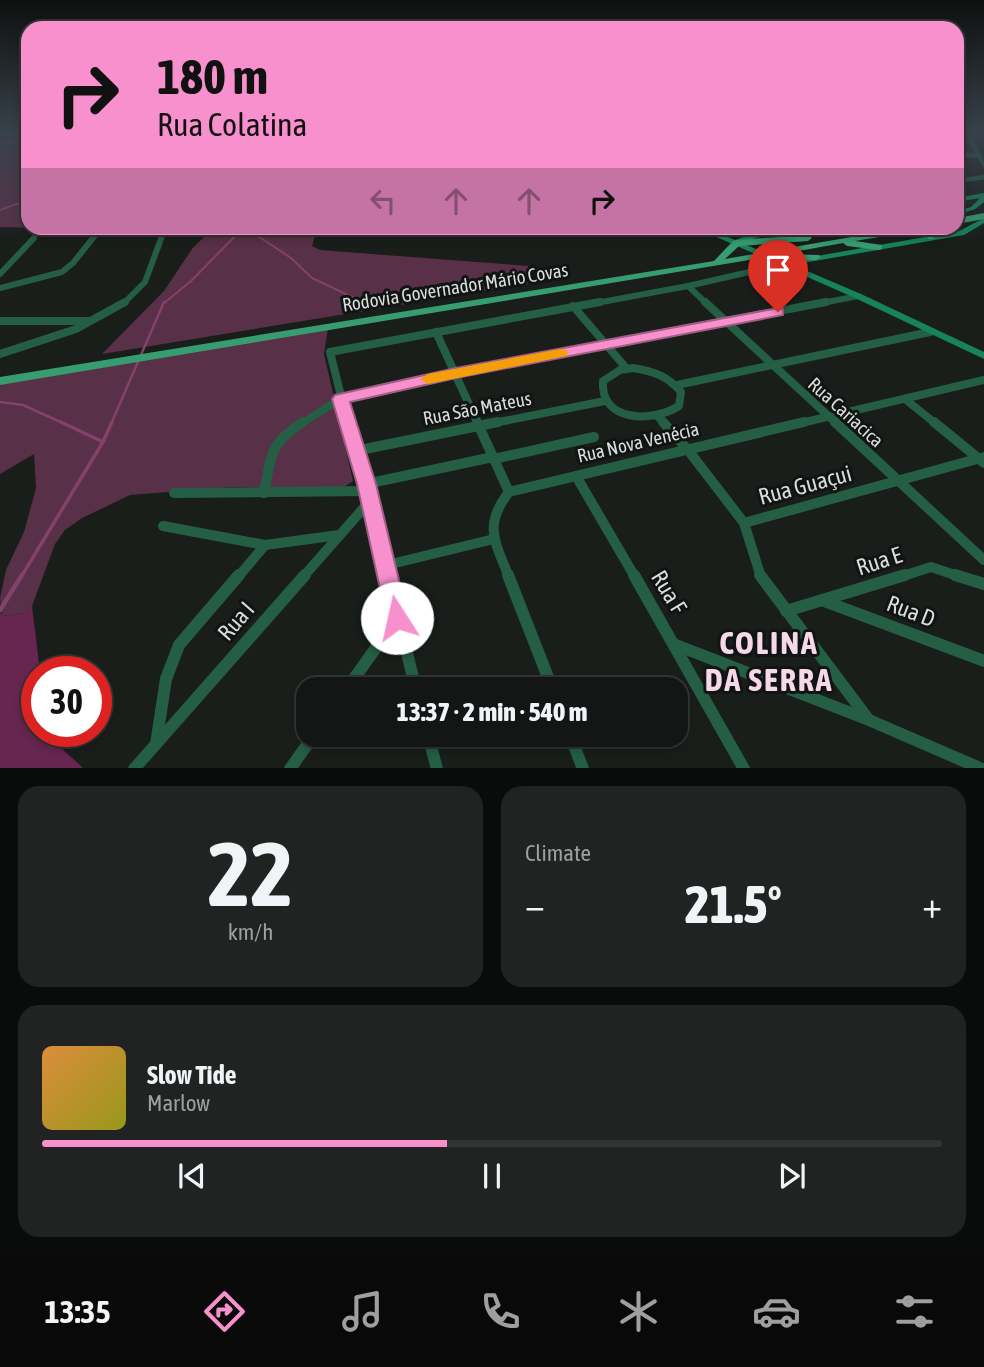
<!DOCTYPE html>
<html lang="en">
<head>
<meta charset="utf-8">
<style>
  :root { --surface:#131614; --page:#202322; --text:#f1f3f6; --muted:#9d9fa0; --line:#323534; --accent:#f790cd }
  body { margin:0; font-family:"Asap Condensed",sans-serif; background:var(--page); color:var(--text); height:100vh; display:flex; flex-direction:column; font-size:26px; white-space:nowrap }
  * { box-sizing:border-box; margin:0 }
  p { font-size:23px; color:var(--muted) }
  .icon { flex:none; width:38px; height:38px; fill:none; stroke:currentColor; stroke-width:2; stroke-linecap:round; stroke-linejoin:round }
  .map { position:relative; height:768px; overflow:hidden }
  .panel { display:flex; flex-direction:column; gap:18px; padding:18px; background:#0a0c0b; flex:1 }
  .panel>* { flex:none }
  .hud { position:absolute; left:21px; top:21px; width:943px; height:214px; border-radius:21px; box-shadow:0 4px 10px #0003,0 0 0 2px var(--line); background:#f790cd; color:#111; overflow:hidden }
  .speed { position:absolute; left:21px; top:656px; display:flex; gap:14px; font-size:35px; font-weight:700; text-align:center }
  .speed>* { display:grid; place-content:center; width:91px; height:91px; border-radius:50%; background:var(--surface); box-shadow:0 4px 10px #0003,0 0 0 2px var(--line); line-height:1 }
  .speed .limit { border:10px solid #d22; background:#fff; color:#111 }
  .pin { position:absolute; display:grid; place-items:center; width:60px; height:60px; color:#fff; margin:-72px -30px; border-radius:50% 50% 50% 0; rotate:-45deg; box-shadow:0 0 7px #0007 }
  .pin .icon { rotate:45deg }
  .me { position:absolute; width:77px; margin:-38px; rotate:350deg; stroke-linejoin:round; filter:drop-shadow(0 0 5px #0008) }
  .turn { display:flex; align-items:center; gap:24px; height:147px; padding:0 21px; font-size:32px }
  .turn .icon { width:91px; height:91px; stroke-width:2.5 }
  .turn b { display:block; font-size:49px; line-height:60px }
  .lanes { display:flex; align-items:center; height:66px; padding:0 21px; background:#0003; justify-content:center; gap:35px; direction:ltr }
  .lanes .off { opacity:.35 }
  .big { font-size:52px; font-weight:800; line-height:1.1 }
  .panel .tile { flex:1; display:flex; flex-direction:column; justify-content:center; gap:10px; min-width:0; padding:0 24px; border-radius:21px; background:var(--page) }
  .panel .dial { align-items:center; gap:0 }
  .dial b { font-size:91px; line-height:1 }
  .song { display:flex; align-items:center; gap:21px }
  .cover { width:84px; height:84px; border-radius:10px; background:linear-gradient(135deg,hsl(30 70% 55%),hsl(60 70% 35%)) }
  .played { height:7px; border-radius:4px; background:linear-gradient(90deg,var(--accent) 45%,var(--line) 45%) }
  .keys { display:flex; justify-content:space-around; direction:ltr }
  .heat { display:flex; justify-content:space-between; align-items:center; font-size:38px; direction:ltr }
  .panel .tiles { flex:1; display:grid; gap:18px; grid-template-columns:1fr 1fr }
  .tile:last-child { grid-column:span 2 }
  .trip { position:absolute; left:296px; top:677px; width:392px; height:70px; border-radius:21px; background:var(--surface); box-shadow:0 4px 10px #0003,0 0 0 2px var(--line); font-weight:800; line-height:70px; text-align:center }
  .menu { display:flex; height:112px; justify-content:space-around; align-items:center; background:#080908; color:var(--muted) }
  .menu .icon { width:49px; height:49px }
  .menu .active { color:var(--accent) }
  .menu b { font-size:32px; color:var(--text) }
  .map>svg:first-child { display:block }
  .green { fill:#583048 }
  .forest { fill:#67264f }
  .lines { fill:none; stroke-linecap:round; stroke-linejoin:round }
  .stream-far3 { stroke:#84416a; stroke-width:2 }
  .stream-far2 { stroke:#84416a; stroke-width:2.5 }
  .stream-far1 { stroke:#84416a; stroke-width:3.5 }
  .stream { stroke:#84416a; stroke-width:4.5 }
  .street-far4 { stroke:#245e45; stroke-width:4.5 }
  .street-far3 { stroke:#245e45; stroke-width:6 }
  .street-far2 { stroke:#245e45; stroke-width:8 }
  .street-far1 { stroke:#245e45; stroke-width:10 }
  .street { stroke:#245e45; stroke-width:12 }
  .secondary { fill:#17835b; fill-rule:evenodd }
  .primary { fill:#389c71; fill-rule:evenodd }
  .route { fill:#f790cd; stroke:#a15e85; stroke-width:2 }
  .slow { fill:#f59e0b }
  .labels { text-anchor:middle; dominant-baseline:central; stroke-width:6; stroke-linejoin:round; paint-order:stroke }
  .street-label { font-size:19px; fill:#dadddb; stroke:#101412 }
  .near-street-label { font-size:23px; fill:#dadddb; stroke:#101412 }
  .near-district-label { font-size:32px; font-weight:bold; letter-spacing:2px; fill:#f7d8e8; stroke:#101412 }
</style>
</head>
<body>
<div class="map">
<svg width="984" height="769" viewBox="0 0 984 769">
  <rect width="100%" height="100%" fill="#191e1b"/>
  <g class="green">
    <polygon points="0,133 28,133 28,228 40,228 0,227"/>
    <polygon points="213,228 317,228 312,246 320,250 528,266 528,284 102,354 164,291 192,249"/>
    <polygon points="328,328 324,354 353,481 344,487 229,487 130,495 82,518 65,530 55,544 32,606 25,613 2,616 0,598 6,570 24,532 36,488 34,454 0,474 0,383"/>
  </g>
  <polygon class="forest" points="32,606 40,672 37,672 37,732 55,732 60,747 83,768 0,768 0,611 2,616 25,613"/>
  <g class="lines">
    <g class="stream-far3">
      <polyline points="0,143 28,141"/>
      <polyline points="0,210 28,200"/>
      <polyline points="246,228 291,258 312,278 367,304"/>
      <polyline points="163,304 191,281 243,228"/>
    </g>
    <g class="stream-far2">
      <polyline points="363,302 369,305"/>
      <polyline points="0,402 23,405 65,424"/>
      <polyline points="111,424 164,302"/>
    </g>
    <g class="stream-far1">
      <polyline points="61,422 103,442"/>
      <polyline points="21,577 103,442 112,422"/>
    </g>
    <polyline class="stream" points="0,610 22,575"/>
    <g class="street-far4">
      <polyline points="967,133 984,165"/>
      <polyline points="957,154 979,156"/>
      <polyline points="957,181 984,177"/>
    </g>
    <g class="street-far3">
      <polyline points="0,274 34,238"/>
      <polyline points="688,286 707,304"/>
      <polyline points="0,288 62,272 73,263 101,228"/>
      <polyline points="123,304 145,282 165,228"/>
      <polyline points="591,304 688,286 784,264"/>
      <polyline points="817,304 858,296"/>
    </g>
    <g class="street-far2">
      <polyline points="705,302 837,424"/>
      <polyline points="573,306 627,369"/>
      <polyline points="0,321 88,321"/>
      <polyline points="436,332 478,424"/>
      <polyline points="0,354 76,329 125,302"/>
      <path d="M633,368C653,371 668,376 681,392L679,406C652,423 600,422 603,381L620,370Z"/>
      <polyline points="677,385 930,332"/>
      <polyline points="905,399 936,424"/>
      <polyline points="658,417 665,424"/>
      <polyline points="301,424 340,399 456,373 826,302"/>
      <polyline points="348,424 330,352 600,302"/>
      <polyline points="489,424 605,401"/>
      <polyline points="797,424 984,380"/>
    </g>
    <g class="street-far1">
      <polyline points="348,422 388,577"/>
      <polyline points="477,422 509,492"/>
      <polyline points="663,422 688,450 744,523 761,577"/>
      <polyline points="835,422 984,560"/>
      <polyline points="934,422 984,463"/>
      <polyline points="355,451 498,422"/>
      <polyline points="494,459 594,437"/>
      <polyline points="576,476 635,577"/>
      <polyline points="366,484 493,457"/>
      <polyline points="174,493 367,491"/>
      <path d="M264,493C272,454 268,445 303,422"/>
      <polyline points="744,523 984,457"/>
      <polyline points="163,526 265,545 339,535"/>
      <polyline points="387,565 494,539"/>
      <polyline points="238,577 265,545"/>
      <polyline points="303,577 369,502"/>
      <path d="M509,577C495,542 483,525 509,492L804,422"/>
      <polyline points="900,577 931,567 961,577"/>
    </g>
    <g class="street">
      <polyline points="388,575 416,690"/>
      <polyline points="508,575 553,690"/>
      <polyline points="634,575 744,769"/>
      <polyline points="760,575 869,720"/>
      <polyline points="955,575 984,584"/>
      <polyline points="824,601 984,661"/>
      <polyline points="786,611 905,575"/>
      <polyline points="676,645 869,720 982,769"/>
      <polyline points="346,690 397,618"/>
      <polyline points="428,735 437,769"/>
      <polyline points="570,735 583,769"/>
      <polyline points="156,744 166,679 179,645 239,575"/>
      <polyline points="134,769 305,575"/>
      <polyline points="290,769 314,735"/>
    </g>
    <g class="secondary">
      <polygon points="984,193 984,202 975,209 957,215 957,211 971,207 980,198 957,202 957,198"/>
      <path d="M984,218V223L964,235L803,263L800,268L861,294L984,352V359L855,298L696,228H705L735,240C757,232 780,228 803,228L800,230L755,238L742,243L793,265L797,259H800L959,231Z"/>
    </g>
    <g class="primary">
      <polygon points="984,213 984,219 957,224 957,218"/>
      <polygon points="903,228 919,228 915,231 855,241 882,245 882,249 879,250 847,246 843,243 782,254 819,255 821,257 816,260 772,260 767,257 0,385 0,377 714,261 733,241 736,240 808,235 812,238 808,241 739,246 725,259"/>
      <polygon points="924,228 935,228 934,239 928,239 927,231"/>
    </g>
  </g>
  <linearGradient id="sky" x2="0" y2="1"><stop stop-color="#0e100f"/><stop offset="0.55" stop-color="#38414a"/><stop offset="1" stop-color="#38414a" stop-opacity="0"/></linearGradient>
  <rect width="984" height="241" fill="url(#sky)"/>
  <polygon class="route" points="778,308 783,309 783,315 456,378 350,402 376,484 408,618 405,625 397,628 388,625 357,484 332,399 335,395 456,368"/>
  <polygon class="slow" points="560,349 566,350 568,353 566,356 428,384 420,379 428,374"/>
  <g class="labels">
    <g class="street-label">
      <text transform="translate(455 287) rotate(-9)">Rodovia Governador Mário Covas</text>
      <text transform="translate(477 408) rotate(-11)">Rua São Mateus</text>
      <text transform="translate(846 412) rotate(42)">Rua Cariacica</text>
      <text transform="translate(638 442) rotate(-13)">Rua Nova Venécia</text>
    </g>
    <g class="near-street-label">
      <text transform="translate(805 485) rotate(-15)">Rua Guaçui</text>
      <text transform="translate(879 561) rotate(-18)">Rua E</text>
      <text transform="translate(669 592) rotate(59)">Rua F</text>
      <text transform="translate(911 611) rotate(21)">Rua D</text>
      <text transform="translate(236 621) rotate(-49)">Rua I</text>
    </g>
    <g class="near-district-label">
      <text x="769" y="642">COLINA<tspan x="769" dy="37">DA SERRA</tspan></text>
    </g>
  </g>
</svg>
<div class="speed"><div class="limit">30</div></div>
<div class="pin" style="left:778px;top:312px;background:#d93025"><svg class="icon" aria-label="arrive" viewBox="0 0 24 24"><path d="M6 21V4h12l-3 4 3 4H6"/></svg></div>
<svg class="me" style="left:397px;top:618px" viewBox="-20 -20 40 40"><circle r="19" fill="#fff"/><path d="M0-13L10 11 0 6-10 11z" fill="#f790cd"/></svg>
<div class="trip">13:37 · 2 min · 540 m</div>
<div class="hud">
<div class="turn"><svg class="icon" aria-label="right" viewBox="0 0 24 24"><path d="M7 20v-9h11M14 6l5 5-5 5"/></svg><div><b>180 m</b>Rua Colatina</div></div>
<div class="lanes"><svg class="icon off" aria-label="left" viewBox="0 0 24 24"><path d="M17 20v-9H6M10 6l-5 5 5 5"/></svg><svg class="icon off" aria-label="ahead" viewBox="0 0 24 24"><path d="M12 20V5M6 11l6-6 6 6"/></svg><svg class="icon off" aria-label="ahead" viewBox="0 0 24 24"><path d="M12 20V5M6 11l6-6 6 6"/></svg><svg class="icon" aria-label="right" viewBox="0 0 24 24"><path d="M7 20v-9h11M14 6l5 5-5 5"/></svg></div>
</div>
</div>
<section class="panel">
<div class="tiles">
<div class="tile dial"><b>22</b><p>km/h</p></div>
<div class="tile"><p>Climate</p>
<div class="heat"><a>−</a><b class="big">21.5°</b><a>+</a></div>
</div>
<div class="tile">
<div class="song"><i class="cover"></i><div><b>Slow Tide</b><p>Marlow</p></div></div>
<div class="played"></div>
<div class="keys"><svg class="icon" aria-label="previous" viewBox="0 0 24 24"><path d="M18 5L8 12l10 7zM5 5v14"/></svg><svg class="icon" aria-label="pause" viewBox="0 0 24 24"><path d="M8 5v14M16 5v14"/></svg><svg class="icon" aria-label="next" viewBox="0 0 24 24"><path d="M6 5l10 7-10 7zM19 5v14"/></svg></div>
</div>
</div>
</section>
<nav class="menu">
<b>13:35</b>
<svg class="icon active" aria-label="directions" viewBox="0 0 24 24"><path d="M12 3l9 9-9 9-9-9zM9 14v-3h6M13 9l2 2-2 2"/></svg>
<svg class="icon" aria-label="music" viewBox="0 0 24 24"><path d="M9 18V5l10-2v13"/><circle cx="6" cy="18" r="3"/><circle cx="16" cy="16" r="3"/></svg>
<svg class="icon" aria-label="phone" viewBox="0 0 24 24"><path d="M5 4h4l2 5-3 2q2 4 5 5l2-3 5 2v4C11 20 4 13 5 4z"/></svg>
<svg class="icon" aria-label="climate" viewBox="0 0 24 24"><path d="M12 3v18M4 7l16 10M4 17L20 7"/></svg>
<svg class="icon" aria-label="car" viewBox="0 0 24 24"><path d="M5 17H2v-5l4-1 3-4h7l3 4 3 1v5h-3M9 17h6M6 11h13"/><circle cx="7" cy="17" r="2"/><circle cx="17" cy="17" r="2"/></svg>
<svg class="icon" aria-label="filters" viewBox="0 0 24 24"><path d="M4 7h16M4 17h16"/><circle cx="9" cy="7" r="2"/><circle cx="15" cy="17" r="2"/></svg>
</nav>
</body>
</html>
